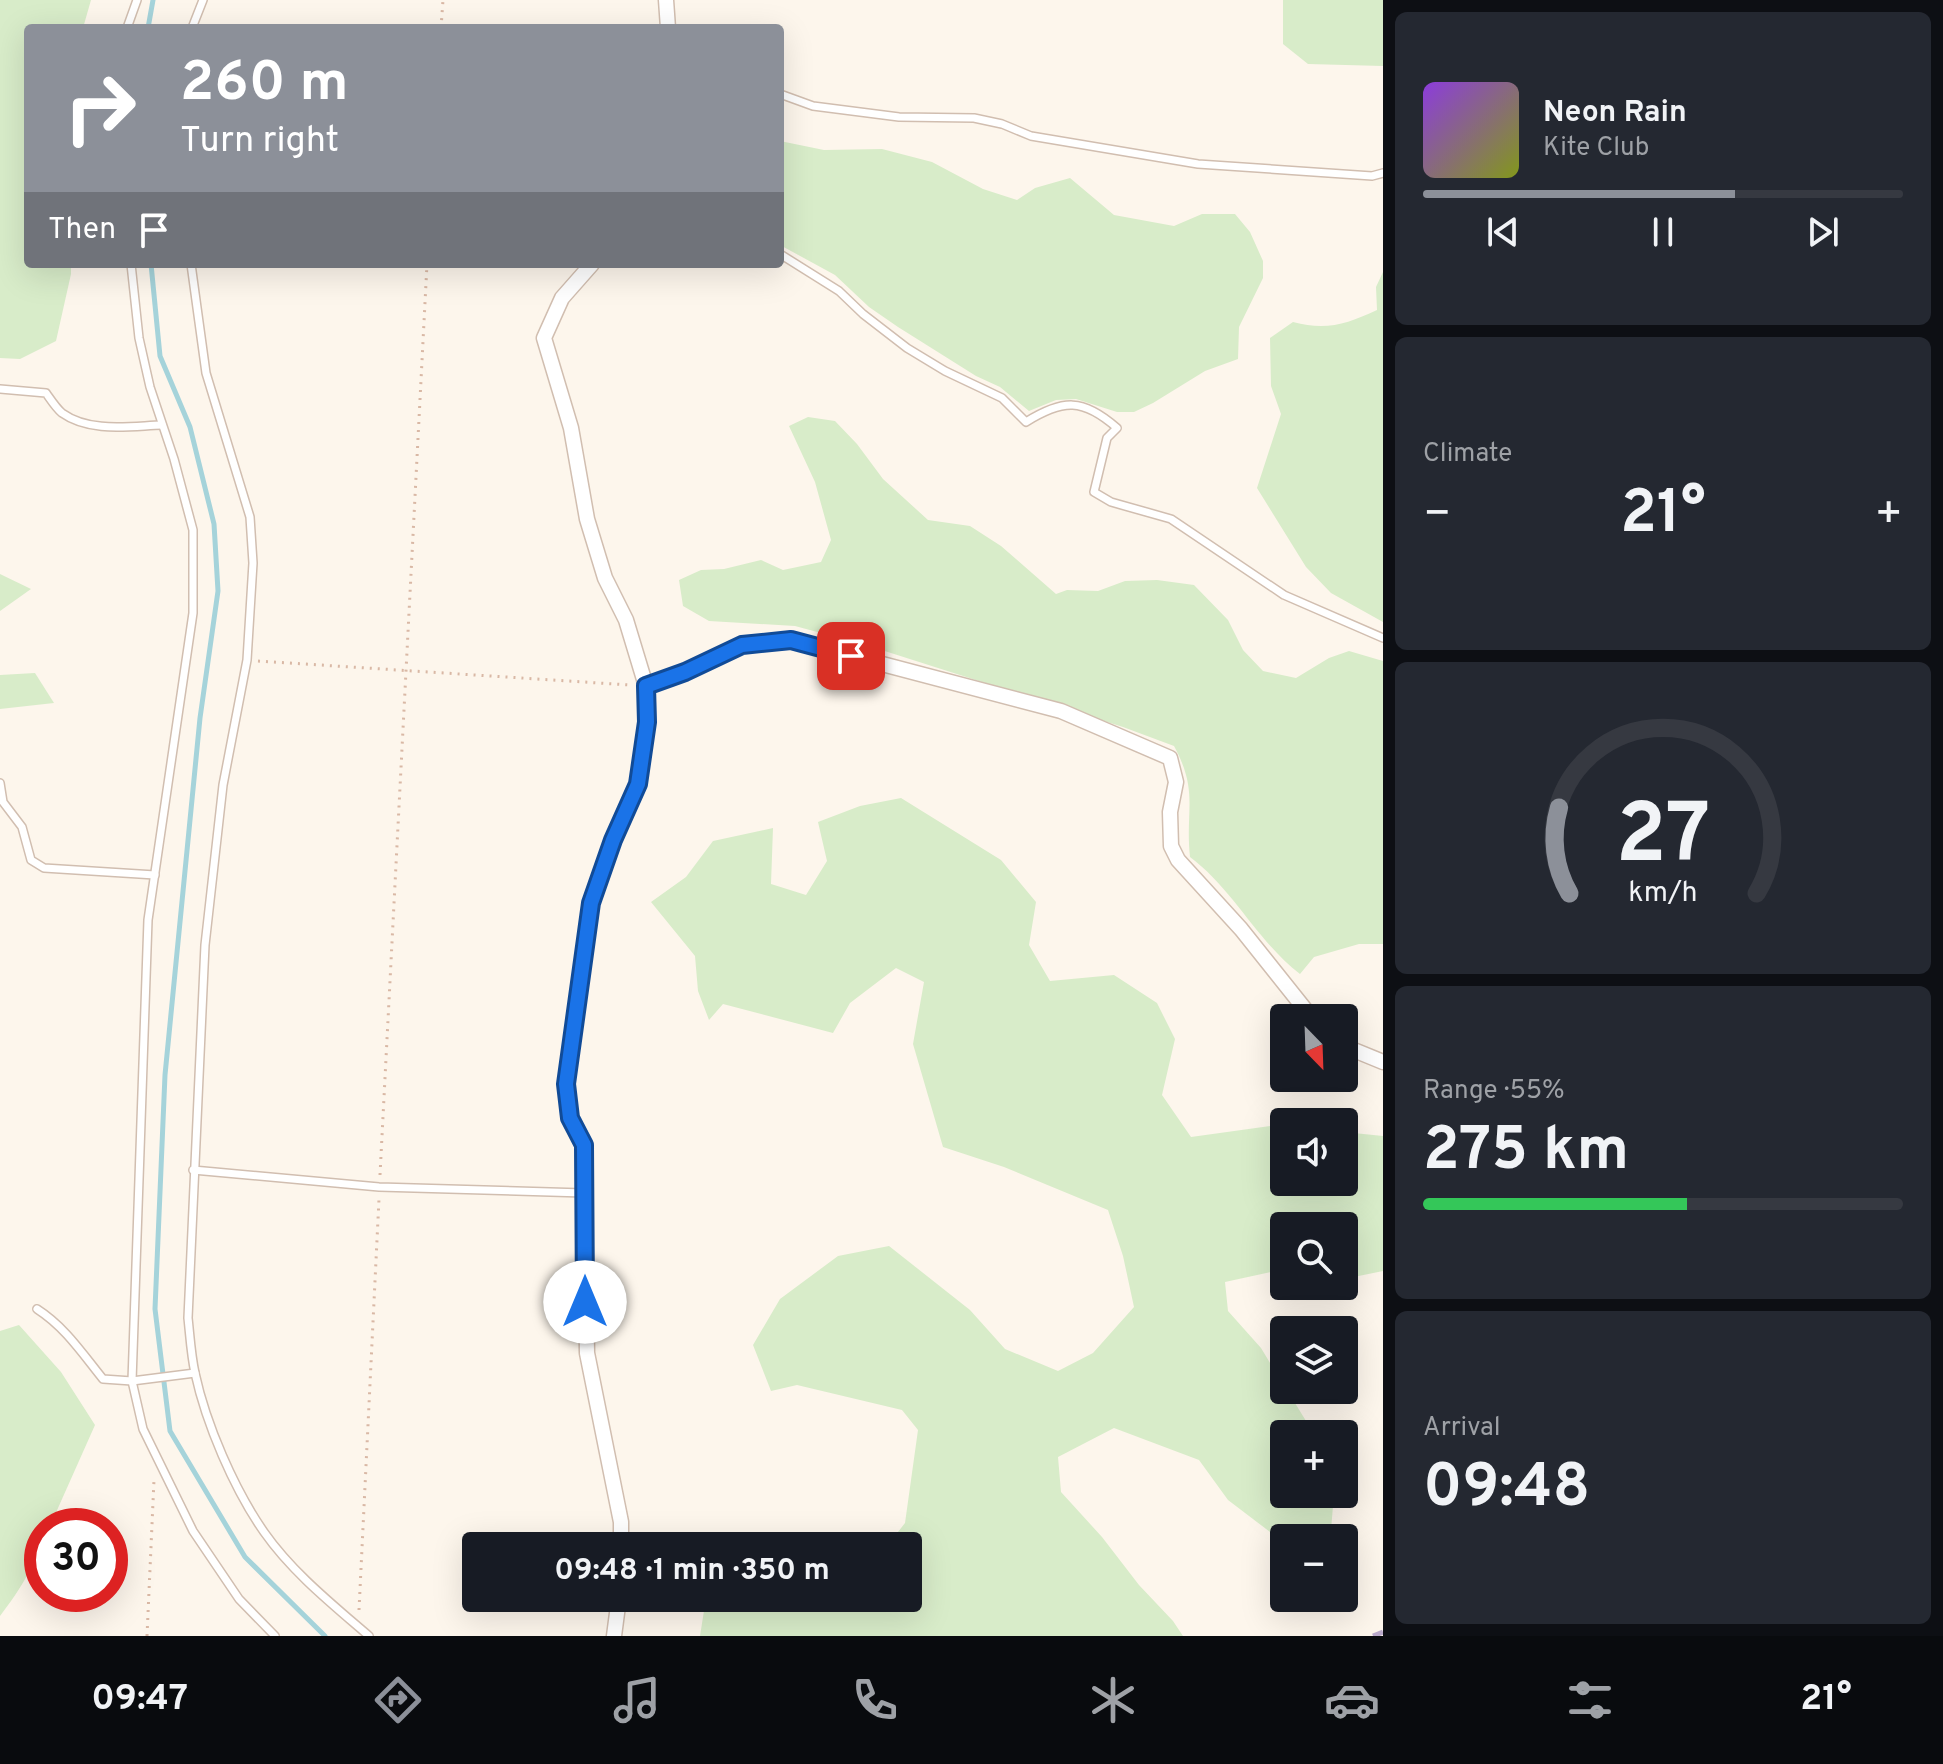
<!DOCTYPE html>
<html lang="en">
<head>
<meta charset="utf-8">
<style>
  :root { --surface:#171b24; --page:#242831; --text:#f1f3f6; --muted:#9ea1a6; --line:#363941; --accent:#8c9099 }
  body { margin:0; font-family:Overpass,sans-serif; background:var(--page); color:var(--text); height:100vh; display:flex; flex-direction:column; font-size:30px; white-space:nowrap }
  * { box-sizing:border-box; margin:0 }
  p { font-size:26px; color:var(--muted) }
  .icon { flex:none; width:44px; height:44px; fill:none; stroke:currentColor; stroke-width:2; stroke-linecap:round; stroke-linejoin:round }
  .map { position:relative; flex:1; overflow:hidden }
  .side { display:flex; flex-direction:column; gap:12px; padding:12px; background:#0d0f14; width:560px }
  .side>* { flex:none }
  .top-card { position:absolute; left:24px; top:24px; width:760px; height:244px; border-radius:8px; box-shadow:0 8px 32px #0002; background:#8c9099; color:#fff; overflow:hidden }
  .needle { width:52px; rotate:157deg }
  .buttons { position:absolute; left:1270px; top:1004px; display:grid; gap:16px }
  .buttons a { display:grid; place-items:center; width:88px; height:88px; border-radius:8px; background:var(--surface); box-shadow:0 8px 32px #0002; font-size:40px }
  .speed { position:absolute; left:24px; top:1508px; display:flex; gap:16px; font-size:40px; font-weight:700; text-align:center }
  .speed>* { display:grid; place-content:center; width:104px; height:104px; border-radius:50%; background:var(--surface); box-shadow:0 8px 32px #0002; line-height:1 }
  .speed .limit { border:12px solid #d22; background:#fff; color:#111 }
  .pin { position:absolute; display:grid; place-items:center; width:68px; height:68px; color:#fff; margin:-34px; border-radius:16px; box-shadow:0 4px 12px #0006 }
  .me { position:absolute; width:88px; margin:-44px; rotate:0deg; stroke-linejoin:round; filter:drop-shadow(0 0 6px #0008) }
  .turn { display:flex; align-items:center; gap:28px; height:168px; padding:0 24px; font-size:36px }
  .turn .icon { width:104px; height:104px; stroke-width:2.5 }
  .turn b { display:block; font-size:56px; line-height:68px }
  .then { display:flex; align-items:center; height:76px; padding:0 24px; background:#0003; gap:16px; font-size:30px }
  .big { font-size:60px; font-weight:700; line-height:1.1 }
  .side .tile { flex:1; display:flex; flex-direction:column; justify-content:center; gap:12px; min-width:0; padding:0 28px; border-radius:12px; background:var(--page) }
  .side .dial { align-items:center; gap:0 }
  .dial svg { height:208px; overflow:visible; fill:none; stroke:var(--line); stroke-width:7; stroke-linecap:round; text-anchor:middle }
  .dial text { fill:var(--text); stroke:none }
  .song { display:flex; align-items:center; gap:24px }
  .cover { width:96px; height:96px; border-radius:12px; background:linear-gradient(135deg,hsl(270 70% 55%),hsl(70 70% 35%)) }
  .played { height:8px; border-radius:4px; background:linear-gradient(90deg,var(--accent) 65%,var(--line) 65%) }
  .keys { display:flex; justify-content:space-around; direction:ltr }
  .heat { display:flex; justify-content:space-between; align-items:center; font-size:44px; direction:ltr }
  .charge { height:12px; border-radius:6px; background:linear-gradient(90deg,#34c759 55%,var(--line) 0) }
  .trip { position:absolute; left:462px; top:1532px; width:460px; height:80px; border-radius:8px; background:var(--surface); box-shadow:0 8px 32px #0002; font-weight:700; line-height:80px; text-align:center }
  .tab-bar { display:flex; height:128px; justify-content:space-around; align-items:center; background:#090b0e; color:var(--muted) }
  .tab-bar .icon { width:56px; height:56px }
  .tab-bar .on { color:var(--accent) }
  .tab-bar b { font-size:36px; color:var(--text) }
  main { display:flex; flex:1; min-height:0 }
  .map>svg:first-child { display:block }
  .green { fill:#d8ecc9 }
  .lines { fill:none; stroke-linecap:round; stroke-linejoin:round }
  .stream { stroke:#a5d3da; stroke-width:5 }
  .service-casing { stroke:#d1beb0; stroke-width:10 }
  .minor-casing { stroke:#d1beb0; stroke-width:17 }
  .path { stroke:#d9b8a5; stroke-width:3; stroke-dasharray:2 6; stroke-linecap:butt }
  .service { stroke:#fff; stroke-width:7 }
  .minor { stroke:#fff; stroke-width:14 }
  .rail { stroke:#b9a8c9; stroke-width:5; stroke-dasharray:12 8; stroke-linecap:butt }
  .route-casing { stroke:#114b97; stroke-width:20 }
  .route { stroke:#1a73e8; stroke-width:14 }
</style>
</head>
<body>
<main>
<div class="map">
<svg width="1383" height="1636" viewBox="0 0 1383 1636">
  <rect width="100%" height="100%" fill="#fdf6ec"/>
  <g class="green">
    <polygon points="0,0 91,0 83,28 28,28 28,264 71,264 71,274 56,341 20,359 0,358"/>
    <polygon points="1283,0 1383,0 1383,66 1308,64 1283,44"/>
    <polygon points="780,141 824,150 882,149 932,162 983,189 1017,200 1035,188 1070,178 1114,215 1174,226 1202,214 1235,214 1250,232 1263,261 1263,278 1239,327 1238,359 1205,371 1153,403 1134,412 1117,412 1076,399 1056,400 1029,411 1000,387 976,376 898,327 869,307 835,275 780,245"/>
    <path d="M1383,272V622L1331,593L1306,567L1257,488L1281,414L1271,386L1270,338L1293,322C1326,331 1347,324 1377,310L1376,287Z"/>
    <path d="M808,417L835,421L857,444L883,479L928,520L970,526L1001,546L1056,594L1067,590L1098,591L1125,581L1157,580L1194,585L1228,620L1243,650L1263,671L1296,678L1329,658L1349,651L1383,661V944H1359L1314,957L1300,974C1257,941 1233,889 1190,857C1185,810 1199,792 1174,746L1123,727L869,646L795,626L709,621L683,606L679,580L701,570L724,569L761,560L783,570L821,562L831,540L815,482L789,426Z"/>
    <polygon points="0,574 31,589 0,611"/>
    <polygon points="35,673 54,703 0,709 0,675"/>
    <polygon points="901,798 1001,860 1036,902 1029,945 1050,981 1114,975 1157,1003 1175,1039 1162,1095 1191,1137 1284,1124 1284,1182 1344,1182 1344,1132 1383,1136 1383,1271 1344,1279 1344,1226 1284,1226 1284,1272 1276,1271 1225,1282 1228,1311 1261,1348 1284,1386 1284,1390 1287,1390 1314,1434 1284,1434 1284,1494 1334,1494 1331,1530 1274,1535 1228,1500 1199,1460 1114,1428 1058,1457 1061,1492 1102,1537 1139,1585 1173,1621 1183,1636 700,1636 706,1598 908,1598 908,1546 887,1546 905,1523 918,1430 902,1410 797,1385 771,1391 753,1345 780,1299 838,1256 889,1246 970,1310 1005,1349 1058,1371 1093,1353 1134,1307 1123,1256 1108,1210 1004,1167 943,1147 913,1044 924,982 896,968 850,1003 833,1033 723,1004 709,1020 698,991 695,956 651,902 686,877 713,841 773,828 771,884 806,895 827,861 818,822 860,806"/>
    <path d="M19,1325L61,1372L95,1425L50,1526H42C42,1558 19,1591 0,1616V1331Z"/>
  </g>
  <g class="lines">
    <g class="stream">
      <polyline points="148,28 153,0"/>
      <polyline points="151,264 160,356 190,427 214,524 218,591 200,718 165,1075 155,1309 170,1431 245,1557 325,1636"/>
    </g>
    <defs>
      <g id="service">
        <polyline points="127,28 137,0"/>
        <polyline points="192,28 203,0"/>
        <polyline points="780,94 813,106 899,117 974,118 1002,124 1031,136 1198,164 1372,176 1383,173"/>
        <path d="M780,254L839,291L863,314L907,348L945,371L1002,398L1026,422C1063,399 1083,398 1117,428L1107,438L1094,492L1111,502L1171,519L1284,595L1383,638"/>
        <polyline points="131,264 139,338 150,387 174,459 193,530 193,613 148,920 132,1381 143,1429 193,1531 239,1599 275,1636"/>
        <path d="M191,264L206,373L250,517L253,563L247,660L223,785L205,945L188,1318C190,1336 191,1355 195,1373C206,1424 234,1489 264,1532C292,1572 332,1604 369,1636"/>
        <path d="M0,389L46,393C51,400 56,408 62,413C90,433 130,426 162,425"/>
        <polyline points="0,783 3,802 22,827 31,860 44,868 155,875"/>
        <polyline points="193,1170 379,1187 584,1193"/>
        <path d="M37,1309C65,1327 82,1353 103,1379L132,1381L195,1373"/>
      </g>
      <g id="minor">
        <polyline points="666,0 668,28"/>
        <polyline points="592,264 562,298 544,338 571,428 587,519 605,578 626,620 646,686 647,722 638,784 613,840 591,903 574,1021 566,1084 570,1118 584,1145 587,1353 621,1522 621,1546"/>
        <polyline points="646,686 685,672 742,645 791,640 1061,711 1170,758 1176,782 1170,812 1171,846 1178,860 1241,929 1312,1018"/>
        <polyline points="1344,1046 1383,1062"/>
        <polyline points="614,1636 619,1598"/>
      </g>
    </defs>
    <use href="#service" class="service-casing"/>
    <use href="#minor" class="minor-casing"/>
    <g class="path">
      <polyline points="441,28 443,0"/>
      <polyline points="258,661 630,685"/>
      <polyline points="380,1175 427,264"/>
      <polyline points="359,1610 379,1199"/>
      <polyline points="147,1636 154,1480"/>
    </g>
    <use href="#service" class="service"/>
    <use href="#minor" class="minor"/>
    <polyline class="rail" points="1373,1636 1383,1632"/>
  </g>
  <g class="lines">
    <defs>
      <polyline id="route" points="585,1302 584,1145 570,1118 566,1084 591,903 613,840 638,784 647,722 646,686 685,672 742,645 791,640 851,656"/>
    </defs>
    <use href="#route" class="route-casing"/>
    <use href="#route" class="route"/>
  </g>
</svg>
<div class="buttons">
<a><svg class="needle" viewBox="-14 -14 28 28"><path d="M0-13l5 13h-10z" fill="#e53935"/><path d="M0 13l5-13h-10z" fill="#9ea1a6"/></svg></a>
<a><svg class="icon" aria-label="sound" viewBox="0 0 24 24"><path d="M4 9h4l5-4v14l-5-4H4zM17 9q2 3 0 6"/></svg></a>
<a><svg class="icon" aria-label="search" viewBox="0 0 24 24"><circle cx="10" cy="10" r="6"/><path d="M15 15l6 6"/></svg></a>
<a><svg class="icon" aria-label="layers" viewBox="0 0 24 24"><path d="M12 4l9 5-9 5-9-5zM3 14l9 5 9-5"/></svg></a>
<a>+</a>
<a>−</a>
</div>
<div class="speed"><div class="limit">30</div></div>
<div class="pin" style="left:851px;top:656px;background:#d93025"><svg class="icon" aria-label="arrive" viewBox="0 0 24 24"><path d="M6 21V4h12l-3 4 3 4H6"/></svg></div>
<svg class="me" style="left:585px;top:1302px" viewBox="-20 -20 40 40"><circle r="19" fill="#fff"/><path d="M0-13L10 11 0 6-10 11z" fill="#1a73e8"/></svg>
<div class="trip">09:48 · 1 min · 350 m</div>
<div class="top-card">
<div class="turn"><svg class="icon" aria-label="right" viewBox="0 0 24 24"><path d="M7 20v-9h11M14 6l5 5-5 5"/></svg><div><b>260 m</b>Turn right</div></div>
<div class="then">Then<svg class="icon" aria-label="arrive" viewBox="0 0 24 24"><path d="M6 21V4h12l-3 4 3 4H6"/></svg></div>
</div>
</div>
<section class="side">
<div class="tile">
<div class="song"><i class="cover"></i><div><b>Neon Rain</b><p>Kite Club</p></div></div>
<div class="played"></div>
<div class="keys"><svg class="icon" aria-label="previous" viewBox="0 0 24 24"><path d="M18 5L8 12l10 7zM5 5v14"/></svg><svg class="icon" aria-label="pause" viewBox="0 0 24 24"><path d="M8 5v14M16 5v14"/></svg><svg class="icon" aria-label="next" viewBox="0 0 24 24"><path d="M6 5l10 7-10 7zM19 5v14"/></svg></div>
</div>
<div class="tile"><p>Climate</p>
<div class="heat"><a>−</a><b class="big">21°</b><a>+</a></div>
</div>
<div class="tile dial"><svg viewBox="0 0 100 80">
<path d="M14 69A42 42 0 1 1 86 69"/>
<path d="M14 69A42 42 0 0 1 10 36" stroke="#8c9099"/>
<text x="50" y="56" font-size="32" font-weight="700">27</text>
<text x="50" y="72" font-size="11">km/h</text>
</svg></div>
<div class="tile"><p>Range · 55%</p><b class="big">275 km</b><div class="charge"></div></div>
<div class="tile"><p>Arrival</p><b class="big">09:48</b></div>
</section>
</main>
<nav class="tab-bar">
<b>09:47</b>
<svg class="icon on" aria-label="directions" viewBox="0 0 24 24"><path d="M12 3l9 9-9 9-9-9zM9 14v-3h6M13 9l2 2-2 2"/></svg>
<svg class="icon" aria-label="music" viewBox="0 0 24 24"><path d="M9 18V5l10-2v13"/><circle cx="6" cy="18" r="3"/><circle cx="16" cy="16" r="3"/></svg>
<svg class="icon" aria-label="phone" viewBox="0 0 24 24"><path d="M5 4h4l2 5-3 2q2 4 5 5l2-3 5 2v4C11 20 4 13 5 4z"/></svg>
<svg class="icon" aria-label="climate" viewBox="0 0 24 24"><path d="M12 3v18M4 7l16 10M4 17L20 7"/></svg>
<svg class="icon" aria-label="car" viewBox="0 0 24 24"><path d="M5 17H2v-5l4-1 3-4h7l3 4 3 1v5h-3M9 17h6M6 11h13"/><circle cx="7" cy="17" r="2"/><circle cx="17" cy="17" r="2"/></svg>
<svg class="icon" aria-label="filters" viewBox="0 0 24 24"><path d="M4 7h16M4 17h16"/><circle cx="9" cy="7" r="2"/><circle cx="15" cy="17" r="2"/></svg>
<b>21°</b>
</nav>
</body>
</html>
